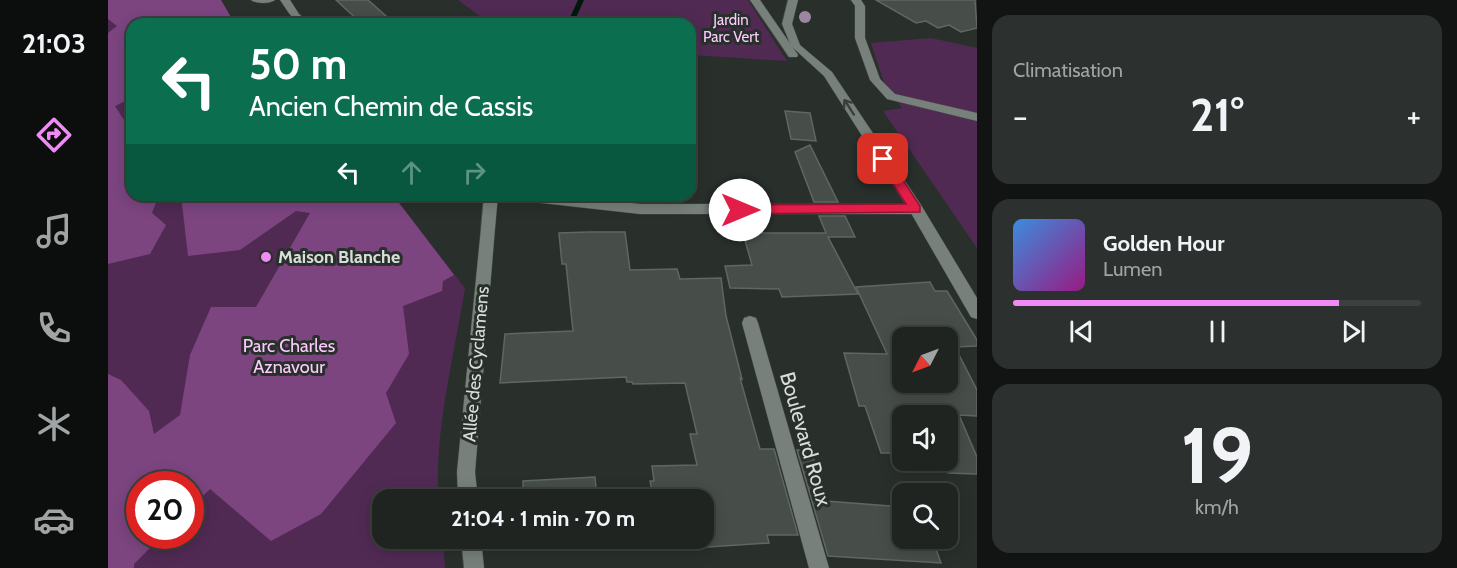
<!DOCTYPE html>
<html lang="fr">
<head>
<meta charset="utf-8">
<style>
  :root { --surface:#1f2421; --page:#2c302e; --text:#f1f3f6; --muted:#a1a4a5; --line:#3c413f; --accent:#f08bf6 }
  body { margin:0; font-family:Cabin,sans-serif; background:var(--page); color:var(--text); height:100vh; display:flex; flex-direction:column; font-size:22px; white-space:nowrap }
  * { box-sizing:border-box; margin:0 }
  p { font-size:20px; color:var(--muted) }
  .icon { flex:none; width:33px; height:33px; fill:none; stroke:currentColor; stroke-width:2; stroke-linecap:round; stroke-linejoin:round }
  .map { position:relative; flex:1; overflow:hidden }
  .side { display:flex; flex-direction:column; gap:15px; padding:15px; background:#111412; width:480px }
  .side>* { flex:none }
  .top-card { position:absolute; left:18px; top:18px; width:570px; height:183px; border-radius:18px; box-shadow:0 3px 15px #0003,0 0 0 2px var(--line); background:#0b6e4f; color:#fff; overflow:hidden }
  .needle { width:39px; rotate:228deg }
  .buttons { position:absolute; left:784px; top:327px; display:grid; gap:12px }
  .buttons a { display:grid; place-items:center; width:66px; height:66px; border-radius:12px; background:var(--surface); box-shadow:0 3px 15px #0003,0 0 0 2px var(--line); font-size:30px }
  .speed { position:absolute; left:18px; top:471px; display:flex; gap:12px; font-size:30px; font-weight:700; text-align:center }
  .speed>* { display:grid; place-content:center; width:78px; height:78px; border-radius:50%; background:var(--surface); box-shadow:0 3px 15px #0003,0 0 0 2px var(--line); line-height:1 }
  .speed .limit { border:9px solid #d22; background:#fff; color:#111 }
  .pin { position:absolute; display:grid; place-items:center; width:51px; height:51px; color:#fff; margin:-26px; border-radius:12px; box-shadow:0 3px 9px #0006 }
  .me { position:absolute; width:66px; margin:-33px; rotate:90deg; stroke-linejoin:round; filter:drop-shadow(0 0 4px #0008) }
  .turn { display:flex; align-items:center; gap:21px; height:126px; padding:0 24px; font-size:27px }
  .turn .icon { width:78px; height:78px; stroke-width:2.5 }
  .turn b { display:block; font-size:42px; line-height:51px }
  .lanes { display:flex; align-items:center; height:57px; padding:0 24px; background:#0003; justify-content:center; gap:30px; direction:ltr }
  .lanes .off { opacity:.35 }
  .big { font-size:45px; font-weight:800; line-height:1.1 }
  .side .tile { flex:1; display:flex; flex-direction:column; justify-content:center; gap:9px; min-width:0; padding:0 21px; border-radius:18px; background:var(--page) }
  .side .dial { align-items:center; gap:0 }
  .dial b { font-size:78px; line-height:1 }
  .song { display:flex; align-items:center; gap:18px }
  .cover { width:72px; height:72px; border-radius:9px; background:linear-gradient(135deg,hsl(210 70% 55%),hsl(310 70% 35%)) }
  .played { height:6px; border-radius:3px; background:linear-gradient(90deg,var(--accent) 80%,var(--line) 80%) }
  .keys { display:flex; justify-content:space-around; direction:ltr }
  .heat { display:flex; justify-content:space-between; align-items:center; font-size:33px; direction:ltr }
  .trip { position:absolute; left:264px; top:489px; width:342px; height:60px; border-radius:18px; background:var(--surface); box-shadow:0 3px 15px #0003,0 0 0 2px var(--line); font-weight:800; line-height:60px; text-align:center }
  main { display:flex; flex:1; min-height:0 }
  .tab-bar { display:flex; flex-direction:column; width:108px; justify-content:space-around; align-items:center; background:#0c0e0d; color:var(--muted) }
  .tab-bar .icon { width:42px; height:42px }
  .tab-bar .selected { color:var(--accent) }
  .tab-bar b { font-size:27px; color:var(--text) }
  .map>svg:first-child { display:block }
  .green { fill:#502a53; fill-rule:evenodd }
  .forest { fill:#7c4580 }
  .lines { fill:none; stroke-linecap:round; stroke-linejoin:round }
  .stream { fill:#01190c; fill-rule:evenodd }
  .building { fill:#474e49; stroke:#5f6762; stroke-width:1.5; fill-rule:evenodd }
  .service-casing { stroke:#464b48; stroke-width:1 }
  .minor-casing { stroke:#464b48; stroke-width:1 }
  .service { fill:#78807b; fill-rule:evenodd }
  .minor { fill:#78807b; fill-rule:evenodd }
  .tree { fill:#9d86a0 }
  .oneway { stroke:#39403c }
  .route { fill:#e11d48; stroke:#92132f; stroke-width:1.5 }
  .poi-dot { fill:#f08bf6; stroke:#29302c; stroke-width:2 }
  .labels { text-anchor:middle; dominant-baseline:central; stroke-width:6; stroke-linejoin:round; paint-order:stroke }
  .far-park-label { font-size:15px; fill:#fcccfe; stroke:#29302c }
  .poi-label { font-size:18px; font-weight:bold; fill:#d9dedb; stroke:#29302c; text-anchor:start }
  .park-label { font-size:18px; fill:#fcccfe; stroke:#29302c }
  .street-label { font-size:18px; fill:#d9dedb; stroke:#29302c }
  .near-street-label { font-size:21px; fill:#d9dedb; stroke:#29302c }
</style>
</head>
<body>
<main>
<nav class="tab-bar">
<b>21:03</b>
<svg class="icon selected" aria-label="directions" viewBox="0 0 24 24"><path d="M12 3l9 9-9 9-9-9zM9 14v-3h6M13 9l2 2-2 2"/></svg>
<svg class="icon" aria-label="music" viewBox="0 0 24 24"><path d="M9 18V5l10-2v13"/><circle cx="6" cy="18" r="3"/><circle cx="16" cy="16" r="3"/></svg>
<svg class="icon" aria-label="phone" viewBox="0 0 24 24"><path d="M5 4h4l2 5-3 2q2 4 5 5l2-3 5 2v4C11 20 4 13 5 4z"/></svg>
<svg class="icon" aria-label="climate" viewBox="0 0 24 24"><path d="M12 3v18M4 7l16 10M4 17L20 7"/></svg>
<svg class="icon" aria-label="car" viewBox="0 0 24 24"><path d="M5 17H2v-5l4-1 3-4h7l3 4 3 1v5h-3M9 17h6M6 11h13"/><circle cx="7" cy="17" r="2"/><circle cx="17" cy="17" r="2"/></svg>
</nav>
<div class="map">
<svg width="869" height="568" viewBox="0 0 869 568">
  <rect width="100%" height="100%" fill="#29302c"/>
  <g class="green">
    <path d="M0,0H113L127,24H24V195H285L357,288C347,351 325,437 331,499L274,500V538L335,539L337,568H0ZM32,484H82V536H32Z"/>
    <polygon points="350,0 640,0 679,61 582,55 582,24 383,24"/>
    <polygon points="823,38 869,48 869,248 775,111 794,108 776,82 763,43"/>
  </g>
  <g class="forest">
    <polygon points="0,0 113,0 127,24 24,24 24,98 7,106 18,123 24,119 24,195 51,195 44,213 58,225 42,254 0,264 0,33 9,26 0,19"/>
    <polygon points="73,195 285,195 346,275 335,281 334,291 295,306 301,354 278,393 288,423 213,514 163,541 102,489 83,508 82,484 32,484 32,536 54,536 26,564 26,568 0,568 0,374 13,380 41,411 46,434 72,415 82,355 103,307 148,307 202,213 188,211 132,250 80,256"/>
  </g>
  <g class="lines">
    <polygon class="stream" points="470,0 476,0 465,24 459,24"/>
  </g>
  <g class="building">
    <polygon points="228,0 260,0 287,24 254,24"/>
    <polygon points="768,0 867,0 869,28 853,32 841,25 830,28 818,21 808,23"/>
    <polygon points="677,111 702,113 708,141 683,139"/>
    <polygon points="702,145 730,202 706,202 687,152"/>
    <polygon points="711,216 737,216 747,237 720,237 750,294 674,297 671,289 622,288 617,266 644,265 636,237 648,237 646,233 718,233"/>
    <polygon points="481,232 517,232 522,270 569,269 572,279 613,278 618,316 634,379 632,378 652,449 666,449 690,535 659,535 661,543 556,550 554,538 596,538 596,500 546,500 542,481 546,481 544,466 589,465 582,434 589,434 577,383 525,384 524,382 519,382 518,377 392,383 397,334 465,331 458,264 454,264 451,233"/>
    <path d="M822,282L827,291H839L869,340V346L847,347L869,390V416L851,415L869,457V474L840,473V416H795V453H773L757,406H751L736,353L779,354L748,287ZM795,338H840V382H795Z"/>
    <polygon points="689,450 703,450 718,501 795,507 795,538 824,538 833,563 720,556"/>
    <polygon points="487,477 489,500 415,500 415,481"/>
  </g>
  <g class="lines">
    <defs>
      <g id="service">
        <path d="M143,0H167C162,4 148,4 143,0Z"/>
        <path d="M172,0H182L191,14L203,24C185,24 182,14 172,0Z"/>
        <polygon points="642,0 652,0 690,55 689,57 681,57"/>
        <polygon points="743,0 753,0 757,6 757,38 772,79 787,94 869,113 869,121 779,99 762,80 747,38 747,6"/>
        <polygon points="376,195 390,195 387,228 380,233 373,228"/>
        <polygon points="400,195 451,195 532,204 808,204 815,209 808,214 532,214 407,200"/>
      </g>
      <g id="minor">
        <polygon points="680,0 690,0 684,24 692,45 724,72 813,205 869,298 869,319 863,317 803,213 716,76 683,46 674,24"/>
        <polygon points="380,223 387,228 367,472 370,500 350,500 349,472 373,228"/>
        <polygon points="642,316 648,318 650,323 721,568 701,568 634,323 636,318"/>
        <polygon points="353,538 373,538 376,568 356,568"/>
      </g>
    </defs>
    <use href="#service" class="service-casing"/>
    <use href="#minor" class="minor-casing"/>
    <use href="#service" class="service"/>
    <use href="#minor" class="minor"/>
  </g>
  <circle class="tree" cx="697" cy="17" r="6"/>
  <defs><path id="oneway-shaft" d="M-6 0H5M1.5-3L5.5 0L1.5 3" fill="none" stroke-width="1.6" stroke-linecap="round" stroke-linejoin="round" transform="scale(1.5)"/></defs>
  <use class="oneway" href="#oneway-shaft" transform="translate(741 107) rotate(-123)"/>
  <polygon class="route" points="775,155 779,156 812,206 812,212 632,214 626,210 632,205 798,204 769,159"/>
  <circle class="poi-dot" cx="158" cy="257" r="6"/>
  <g class="labels">
    <g class="far-park-label">
      <text x="623" y="20">Jardin<tspan x="623" dy="17">Parc Vert</tspan></text>
    </g>
    <g class="poi-label">
      <text x="170" y="257">Maison Blanche</text>
    </g>
    <g class="park-label">
      <text x="181" y="346">Parc Charles<tspan x="181" dy="21">Aznavour</tspan></text>
    </g>
    <g class="street-label">
      <text transform="translate(368 364) rotate(-85)">Allée des Cyclamens</text>
    </g>
    <g class="near-street-label">
      <text transform="translate(698 439) rotate(74)">Boulevard Roux</text>
    </g>
  </g>
</svg>
<div class="buttons">
<a><svg class="needle" viewBox="-14 -14 28 28"><path d="M0-13l5 13h-10z" fill="#e53935"/><path d="M0 13l5-13h-10z" fill="#a1a4a5"/></svg></a>
<a><svg class="icon" aria-label="sound" viewBox="0 0 24 24"><path d="M4 9h4l5-4v14l-5-4H4zM17 9q2 3 0 6"/></svg></a>
<a><svg class="icon" aria-label="search" viewBox="0 0 24 24"><circle cx="10" cy="10" r="6"/><path d="M15 15l6 6"/></svg></a>
</div>
<div class="speed"><div class="limit">20</div></div>
<div class="pin" style="left:775px;top:159px;background:#d93025"><svg class="icon" aria-label="arrive" viewBox="0 0 24 24"><path d="M6 21V4h12l-3 4 3 4H6"/></svg></div>
<svg class="me" style="left:632px;top:210px" viewBox="-20 -20 40 40"><circle r="19" fill="#fff"/><path d="M0-13L10 11 0 6-10 11z" fill="#e11d48"/></svg>
<div class="trip">21:04 · 1 min · 70 m</div>
<div class="top-card">
<div class="turn"><svg class="icon" aria-label="left" viewBox="0 0 24 24"><path d="M17 20v-9H6M10 6l-5 5 5 5"/></svg><div><b>50 m</b>Ancien Chemin de Cassis</div></div>
<div class="lanes"><svg class="icon" aria-label="left" viewBox="0 0 24 24"><path d="M17 20v-9H6M10 6l-5 5 5 5"/></svg><svg class="icon off" aria-label="ahead" viewBox="0 0 24 24"><path d="M12 20V5M6 11l6-6 6 6"/></svg><svg class="icon off" aria-label="right" viewBox="0 0 24 24"><path d="M7 20v-9h11M14 6l5 5-5 5"/></svg></div>
</div>
</div>
<section class="side">
<div class="tile"><p>Climatisation</p>
<div class="heat"><a>−</a><b class="big">21°</b><a>+</a></div>
</div>
<div class="tile">
<div class="song"><i class="cover"></i><div><b>Golden Hour</b><p>Lumen</p></div></div>
<div class="played"></div>
<div class="keys"><svg class="icon" aria-label="previous" viewBox="0 0 24 24"><path d="M18 5L8 12l10 7zM5 5v14"/></svg><svg class="icon" aria-label="pause" viewBox="0 0 24 24"><path d="M8 5v14M16 5v14"/></svg><svg class="icon" aria-label="next" viewBox="0 0 24 24"><path d="M6 5l10 7-10 7zM19 5v14"/></svg></div>
</div>
<div class="tile dial"><b>19</b><p>km/h</p></div>
</section>
</main>
</body>
</html>
